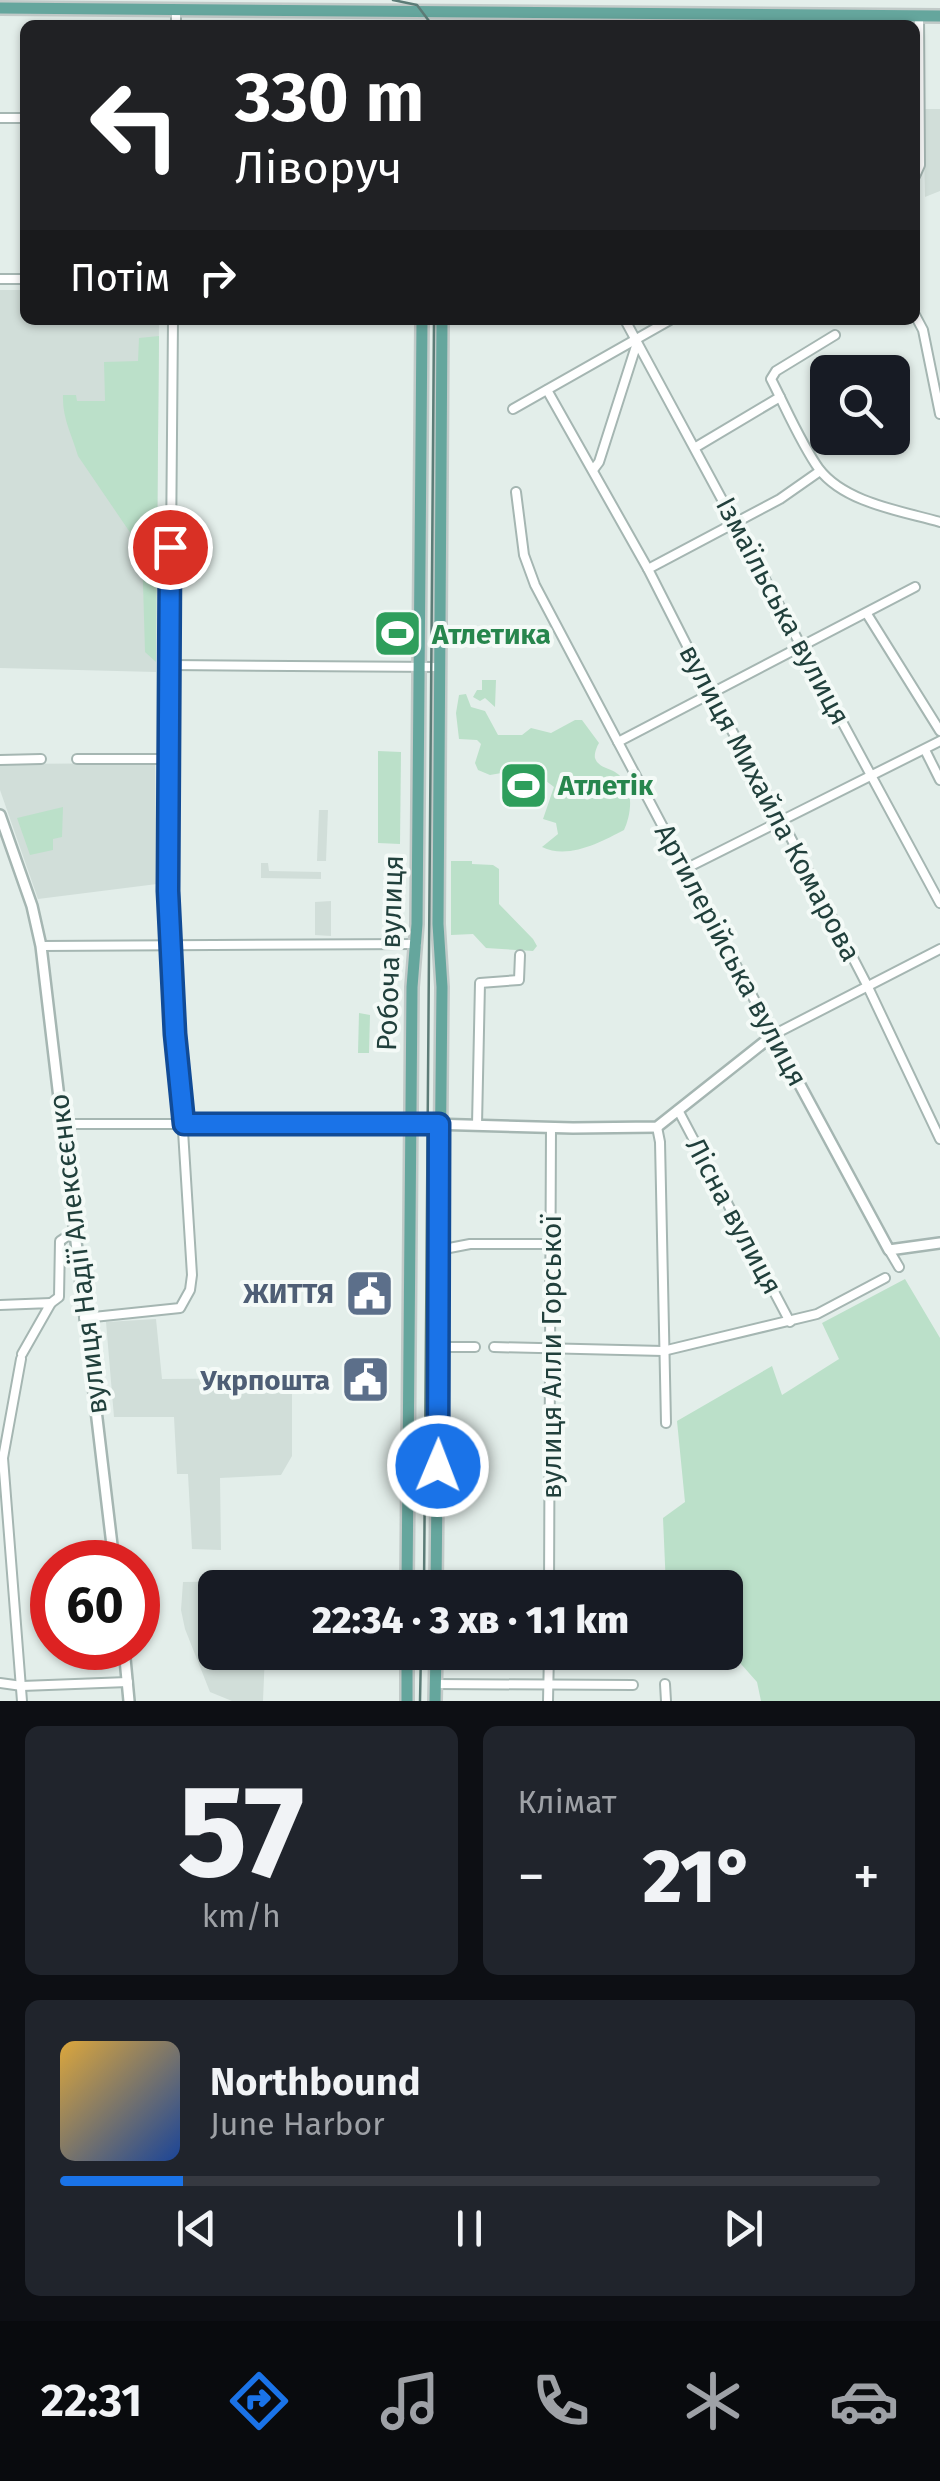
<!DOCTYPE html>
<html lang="uk">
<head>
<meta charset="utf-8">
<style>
  :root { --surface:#171b24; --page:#20242c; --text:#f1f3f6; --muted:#9ea1a6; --line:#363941; --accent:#1a73e8 }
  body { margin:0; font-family:"Fira Sans",sans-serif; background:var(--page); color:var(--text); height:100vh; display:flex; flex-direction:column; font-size:38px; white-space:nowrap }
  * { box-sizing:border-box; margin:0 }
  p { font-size:32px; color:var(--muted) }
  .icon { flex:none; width:55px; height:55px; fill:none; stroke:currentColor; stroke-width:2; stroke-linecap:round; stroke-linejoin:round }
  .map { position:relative; height:1701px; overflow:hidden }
  .panel { display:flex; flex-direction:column; gap:25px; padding:25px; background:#0d0f14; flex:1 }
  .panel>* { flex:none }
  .guide { position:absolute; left:20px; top:20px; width:900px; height:305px; border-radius:15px; box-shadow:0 2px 8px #0004; background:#202124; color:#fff; overflow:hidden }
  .fabs { position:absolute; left:810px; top:355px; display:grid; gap:20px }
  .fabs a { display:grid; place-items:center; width:100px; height:100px; border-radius:15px; background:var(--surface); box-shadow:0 2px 8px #0004; font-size:50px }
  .speed { position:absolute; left:30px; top:1540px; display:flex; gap:20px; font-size:50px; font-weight:700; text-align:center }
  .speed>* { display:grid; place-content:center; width:130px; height:130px; border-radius:50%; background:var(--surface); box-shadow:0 2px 8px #0004; line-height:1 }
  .speed .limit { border:15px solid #d22; background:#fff; color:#111 }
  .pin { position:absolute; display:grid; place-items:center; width:85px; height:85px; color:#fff; margin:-42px; border:5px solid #fff; border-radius:50%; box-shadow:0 2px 10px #0007 }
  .me { position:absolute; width:110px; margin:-55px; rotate:1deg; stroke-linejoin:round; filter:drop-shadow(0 0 8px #0008) }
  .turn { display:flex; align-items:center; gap:35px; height:210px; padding:0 50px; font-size:45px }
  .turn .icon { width:130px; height:130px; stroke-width:2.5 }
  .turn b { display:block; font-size:70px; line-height:85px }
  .then { display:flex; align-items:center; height:95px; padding:0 50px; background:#0003; gap:20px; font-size:38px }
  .big { font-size:75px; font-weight:800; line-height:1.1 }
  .panel .tile { flex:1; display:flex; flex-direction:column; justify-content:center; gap:15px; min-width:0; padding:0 35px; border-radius:15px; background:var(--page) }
  .panel .dial { align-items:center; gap:0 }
  .dial b { font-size:130px; line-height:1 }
  .song { display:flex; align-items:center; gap:30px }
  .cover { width:120px; height:120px; border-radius:15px; background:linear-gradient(135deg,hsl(40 70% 55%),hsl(220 70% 35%)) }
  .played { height:10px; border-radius:5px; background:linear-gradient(90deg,var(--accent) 15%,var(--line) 15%) }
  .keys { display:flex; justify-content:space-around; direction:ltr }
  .heat { display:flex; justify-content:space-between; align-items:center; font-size:55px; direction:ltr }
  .panel .tiles { flex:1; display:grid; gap:25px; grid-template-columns:1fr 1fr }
  .tile:last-child { grid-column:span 2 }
  .trip { position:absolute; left:198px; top:1570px; width:545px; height:100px; border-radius:15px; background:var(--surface); box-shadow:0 2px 8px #0004; font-weight:800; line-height:100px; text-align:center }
  .menu { display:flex; height:160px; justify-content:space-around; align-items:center; background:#090b0e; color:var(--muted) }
  .menu .icon { width:70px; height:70px }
  .menu .current { color:var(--accent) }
  .menu b { font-size:45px; color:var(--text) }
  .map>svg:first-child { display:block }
  .built { fill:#d1ded9 }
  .green { fill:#bbe0c9 }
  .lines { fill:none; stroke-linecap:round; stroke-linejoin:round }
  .minor-casing { stroke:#a5b6b2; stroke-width:12 }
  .tertiary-casing { stroke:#a5b6b2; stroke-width:14 }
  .primary-casing { stroke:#c1cac8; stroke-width:16 }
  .minor { stroke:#fff; stroke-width:8 }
  .tertiary { stroke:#fff; stroke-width:9 }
  .primary { stroke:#65a69d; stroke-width:11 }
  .tram { stroke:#5c7c77; stroke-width:2.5 }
  .route-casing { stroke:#114b97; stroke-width:25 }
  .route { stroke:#1a73e8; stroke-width:18 }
  .labels { text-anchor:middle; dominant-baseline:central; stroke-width:8; stroke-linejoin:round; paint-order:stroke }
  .street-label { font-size:28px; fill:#21403c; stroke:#f4faf7 }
  .leisure-label { font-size:28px; font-weight:bold; fill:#27864d; stroke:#f4faf7; text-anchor:start }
  .service-label { font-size:28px; font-weight:bold; fill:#4e5e75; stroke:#f4faf7; text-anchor:end }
</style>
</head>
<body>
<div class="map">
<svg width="940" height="1701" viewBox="0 0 940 1701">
  <rect width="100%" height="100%" fill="#e3eeea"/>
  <g class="built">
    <polygon points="923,109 940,109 940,191 925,197"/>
    <polygon points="0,290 25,290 25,320 159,320 156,672 0,668"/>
    <polygon points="155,763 157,884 38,899 0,790 0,764"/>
    <polygon points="319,810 328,810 326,861 317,861"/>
    <polygon points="261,863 268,863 269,871 321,872 321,879 261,878"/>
    <polygon points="331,901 331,936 315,935 315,902"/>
    <polygon points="156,1319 162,1379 292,1378 292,1456 281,1475 220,1478 221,1550 192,1549 188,1474 177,1474 174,1417 114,1417 106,1322"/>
    <polygon points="301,1580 301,1587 215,1588 215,1652 265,1653 263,1701 232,1701 210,1692 185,1629 181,1610 183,1582"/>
  </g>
  <g class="green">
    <path d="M159,336L156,662L145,652L142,550L78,456C72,435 62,418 63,395H76L77,401H105L104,362L138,361L139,338Z"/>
    <polygon points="482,680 496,680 495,707 485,698 480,701 473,697 477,690 482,690"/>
    <path d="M466,694L471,707L485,711L498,735H522L531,728L551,733L575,720H582L599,743C597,746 594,754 595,758C598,767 608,768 615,772C635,784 632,813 624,830C601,842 568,860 542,847L558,834L556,823L543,819L554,787L529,768L490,775L478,770L475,763L481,744L477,740L459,739L456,713L459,695Z"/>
    <polygon points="378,751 401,752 400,844 378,843"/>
    <polygon points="63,807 62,837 53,839 53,850 30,855 17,818"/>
    <polygon points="451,861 472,861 472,864 493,865 499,869 499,904 533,939 537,946 533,951 486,948 473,934 451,935"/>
    <polygon points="359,1013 370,1015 369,1053 358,1053"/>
    <polygon points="905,1279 940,1338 940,1701 761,1701 757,1682 725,1646 725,1588 666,1587 663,1518 685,1502 677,1421 772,1366 782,1395 839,1359 822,1323"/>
  </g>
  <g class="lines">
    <defs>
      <g id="minor">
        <polyline points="176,10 176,25"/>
        <polyline points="0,118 25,118"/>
        <polyline points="915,176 920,165 919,15"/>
        <polyline points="0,279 25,279"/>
        <polyline points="915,315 923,330 940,414"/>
        <polyline points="625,320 940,903"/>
        <path d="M835,335L776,371L771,379C786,408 800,442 819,469C845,503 902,511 940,522"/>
        <polyline points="547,390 648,569 711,693 781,819 867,985 940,1139"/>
        <polyline points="513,409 670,320"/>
        <polyline points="696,447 780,397"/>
        <polyline points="593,470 599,462 637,343"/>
        <polyline points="516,492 524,555 535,585 773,1035 940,949"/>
        <polyline points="648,569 780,499 820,471"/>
        <polyline points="867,614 940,731"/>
        <polyline points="169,665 438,667"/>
        <polyline points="618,742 915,587"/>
        <polyline points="925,750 940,780"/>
        <polyline points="77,759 168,759"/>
        <polyline points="0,760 41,759"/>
        <polyline points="685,869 940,741"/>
        <polyline points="41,946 417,944"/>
        <polyline points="678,1110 790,1322"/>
        <polyline points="62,1124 430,1124"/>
        <polyline points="477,1125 480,983 519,980 520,955"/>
        <polyline points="657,1127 660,1142 666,1423"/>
        <polyline points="439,1250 470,1244 552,1244"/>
        <polyline points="889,1250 899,1267"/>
        <polyline points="51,1303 59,1297 60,1241 75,1231"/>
        <polyline points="0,1305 51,1303 22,1354"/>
        <polyline points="84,1318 180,1308 190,1290 192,1275 168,891 173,320"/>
        <polyline points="439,1347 475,1347"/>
        <polyline points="494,1347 663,1351 817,1314 885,1278"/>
        <polyline points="21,1359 3,1458 22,1701"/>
        <polyline points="549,1588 551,1127"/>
        <polyline points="0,1683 22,1686 128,1682"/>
        <polyline points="435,1684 633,1685"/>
        <polyline points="665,1684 666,1701"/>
        <polyline points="548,1701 549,1652"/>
      </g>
      <g id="tertiary">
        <polyline points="0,815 32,906 41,946 114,1562"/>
        <polyline points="430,1124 573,1128 657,1127 773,1035 889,1250 940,1243"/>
        <polyline points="124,1648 129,1701"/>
      </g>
      <g id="primary">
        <polyline points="0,8 940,16"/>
        <polyline points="407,1588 412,987 417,924 422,320"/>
        <polyline points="436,1588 442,987 438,924 442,320"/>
        <polyline points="407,1701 407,1652"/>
        <polyline points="435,1701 436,1652"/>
      </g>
    </defs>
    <use href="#minor" class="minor-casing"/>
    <use href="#tertiary" class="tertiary-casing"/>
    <use href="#primary" class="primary-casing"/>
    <use href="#minor" class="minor"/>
    <use href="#tertiary" class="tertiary"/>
    <use href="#primary" class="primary"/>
    <g class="tram">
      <polyline points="393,0 417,5 432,25"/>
      <polyline points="424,1588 434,320"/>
      <polyline points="420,1701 421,1652"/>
    </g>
  </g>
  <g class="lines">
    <defs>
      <polyline id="route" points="170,547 168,891 175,1034 184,1124 439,1124 438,1466"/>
    </defs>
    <use href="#route" class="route-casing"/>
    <use href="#route" class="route"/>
  </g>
  <defs>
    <symbol id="stadium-square" viewBox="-11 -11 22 22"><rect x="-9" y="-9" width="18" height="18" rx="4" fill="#2e9e5b" stroke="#f4faf7"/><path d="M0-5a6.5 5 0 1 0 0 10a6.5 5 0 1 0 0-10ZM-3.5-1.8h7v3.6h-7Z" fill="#fff"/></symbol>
    <symbol id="civic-square" viewBox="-11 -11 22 22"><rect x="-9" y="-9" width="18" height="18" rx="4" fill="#5c6f8a" stroke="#f4faf7"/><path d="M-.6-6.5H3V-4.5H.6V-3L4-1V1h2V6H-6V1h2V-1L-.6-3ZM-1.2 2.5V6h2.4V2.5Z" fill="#fff"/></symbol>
  </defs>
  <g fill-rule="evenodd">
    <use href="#stadium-square" x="370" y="606" width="55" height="55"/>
    <use href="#stadium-square" x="496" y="758" width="55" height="55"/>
    <use href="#civic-square" x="342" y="1266" width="55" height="55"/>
    <use href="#civic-square" x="338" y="1352" width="55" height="55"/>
  </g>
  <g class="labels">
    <g class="street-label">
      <text transform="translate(783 611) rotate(62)">Ізмаїльська вулиця</text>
      <text transform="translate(770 803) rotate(62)">вулиця Михайла Комарова</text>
      <text transform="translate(390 953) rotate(-88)">Робоча вулиця</text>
      <text transform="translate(731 955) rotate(62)">Артилерійська вулиця</text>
      <text transform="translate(734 1216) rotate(62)">Лісна вулиця</text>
      <text transform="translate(78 1254) rotate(-97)">вулиця Надії Алексєєнко</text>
      <text transform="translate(551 1357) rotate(-90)">вулиця Алли Горської</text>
    </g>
    <g class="leisure-label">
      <text x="432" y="634">Атлетика</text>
      <text x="558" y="785">Атлетік</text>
    </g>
    <g class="service-label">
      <text x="334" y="1293">ЖИТТЯ</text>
      <text x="330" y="1380">Укрпошта</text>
    </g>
  </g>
</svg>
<div class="fabs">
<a><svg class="icon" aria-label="search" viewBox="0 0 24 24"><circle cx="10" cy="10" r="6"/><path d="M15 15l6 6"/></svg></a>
</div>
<div class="speed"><div class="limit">60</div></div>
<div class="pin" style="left:170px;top:547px;background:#d93025"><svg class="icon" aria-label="arrive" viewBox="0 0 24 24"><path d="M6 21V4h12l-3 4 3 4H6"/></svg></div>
<svg class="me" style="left:438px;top:1466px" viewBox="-20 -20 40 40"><circle r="17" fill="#1a73e8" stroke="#fff" stroke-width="3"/><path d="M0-11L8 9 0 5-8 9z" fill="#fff"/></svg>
<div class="trip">22:34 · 3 хв · 1.1 km</div>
<div class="guide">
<div class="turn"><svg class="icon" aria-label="left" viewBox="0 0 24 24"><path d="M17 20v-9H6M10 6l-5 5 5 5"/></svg><div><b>330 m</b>Ліворуч</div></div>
<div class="then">Потім<svg class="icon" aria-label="right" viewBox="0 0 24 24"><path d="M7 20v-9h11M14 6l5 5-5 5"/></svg></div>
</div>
</div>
<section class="panel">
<div class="tiles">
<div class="tile dial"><b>57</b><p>km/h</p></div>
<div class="tile"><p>Клімат</p>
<div class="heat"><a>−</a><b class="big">21°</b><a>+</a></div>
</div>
<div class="tile">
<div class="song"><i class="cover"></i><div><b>Northbound</b><p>June Harbor</p></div></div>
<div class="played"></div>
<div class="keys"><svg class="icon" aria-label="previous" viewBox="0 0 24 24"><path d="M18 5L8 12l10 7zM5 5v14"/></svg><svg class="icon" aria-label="pause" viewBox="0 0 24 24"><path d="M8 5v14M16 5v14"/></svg><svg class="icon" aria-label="next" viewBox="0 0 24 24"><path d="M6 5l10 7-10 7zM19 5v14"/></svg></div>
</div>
</div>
</section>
<nav class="menu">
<b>22:31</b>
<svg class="icon current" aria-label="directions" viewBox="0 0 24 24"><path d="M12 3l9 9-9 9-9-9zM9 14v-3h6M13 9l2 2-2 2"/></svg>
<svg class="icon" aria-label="music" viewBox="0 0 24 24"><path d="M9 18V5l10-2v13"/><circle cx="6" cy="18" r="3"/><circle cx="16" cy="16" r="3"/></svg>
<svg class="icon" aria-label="phone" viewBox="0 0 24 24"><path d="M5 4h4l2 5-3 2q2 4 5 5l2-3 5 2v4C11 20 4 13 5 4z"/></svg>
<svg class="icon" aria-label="climate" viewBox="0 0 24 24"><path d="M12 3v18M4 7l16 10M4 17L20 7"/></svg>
<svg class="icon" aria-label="car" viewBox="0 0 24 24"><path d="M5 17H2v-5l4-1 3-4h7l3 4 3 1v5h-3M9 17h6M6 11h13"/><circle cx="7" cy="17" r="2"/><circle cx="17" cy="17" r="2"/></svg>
</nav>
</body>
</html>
